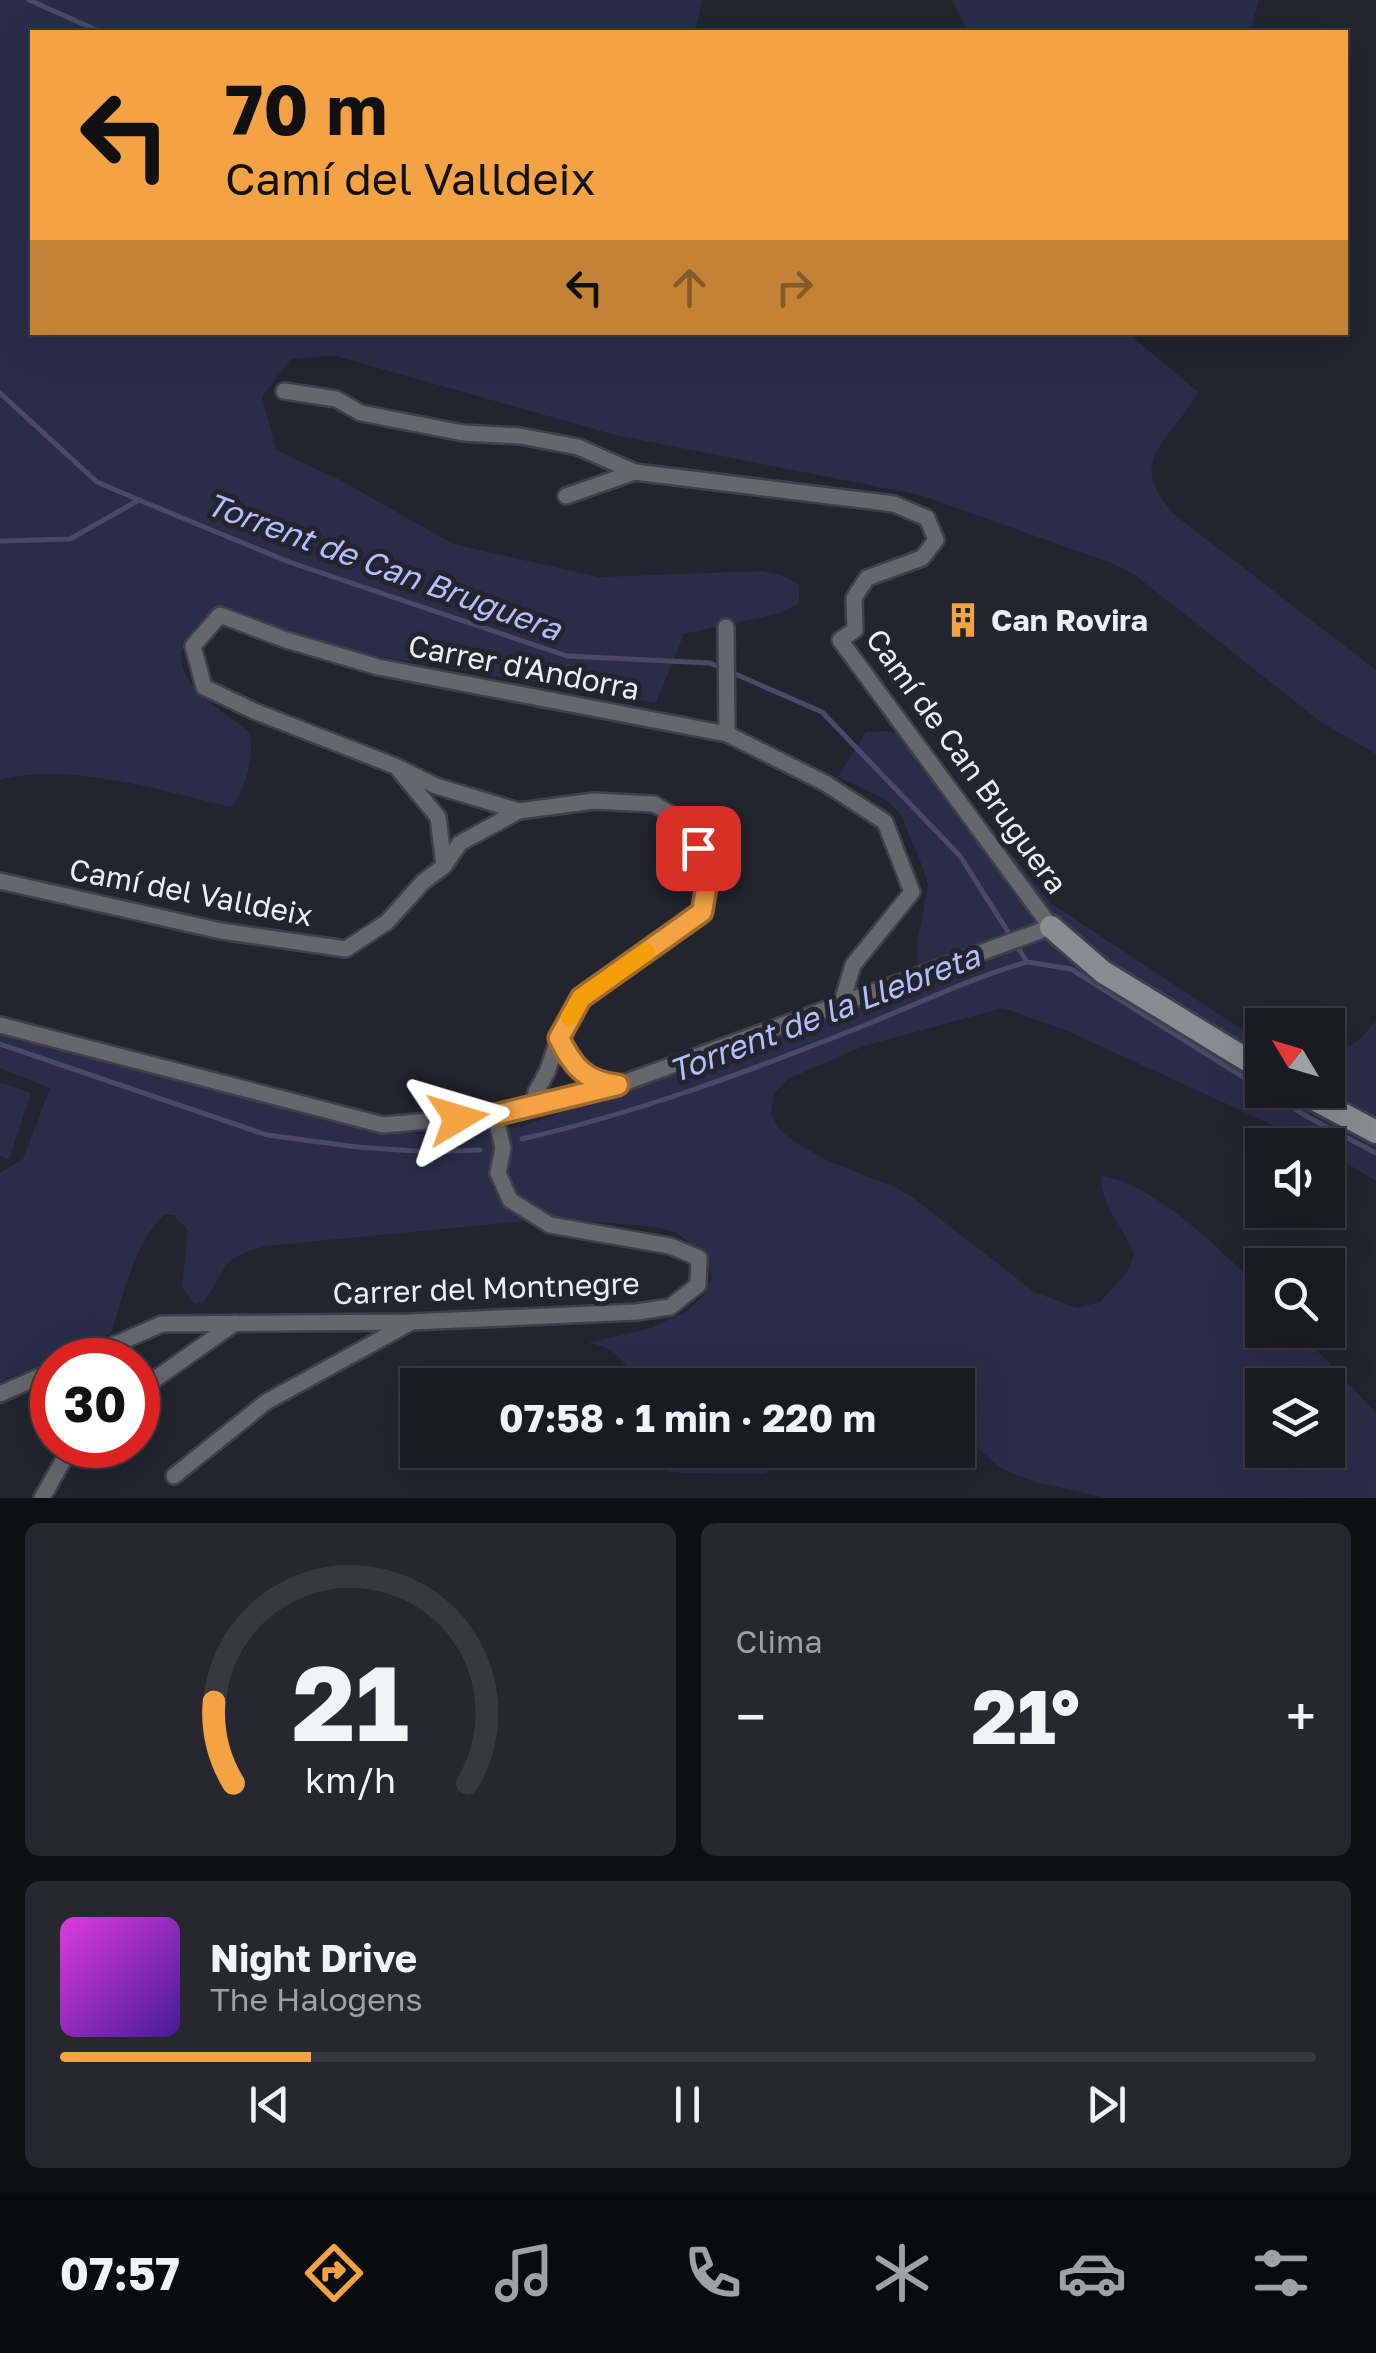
<!DOCTYPE html>
<html lang="es">
<head>
<meta charset="utf-8">
<style>
  :root { --surface:#1a1b22; --page:#27282f; --text:#f1f3f6; --muted:#9fa1a5; --line:#383940; --accent:#f4a344 }
  body { margin:0; font-family:"Golos Text",sans-serif; background:var(--page); color:var(--text); height:100vh; display:flex; flex-direction:column; font-size:38px; white-space:nowrap }
  * { box-sizing:border-box; margin:0 }
  p { font-size:32px; color:var(--muted) }
  .icon { flex:none; width:55px; height:55px; fill:none; stroke:currentColor; stroke-width:2; stroke-linecap:round; stroke-linejoin:round }
  .map { position:relative; height:1498px; overflow:hidden }
  .drawer { display:flex; flex-direction:column; gap:25px; padding:25px; background:#0e0f13; flex:1 }
  .drawer>* { flex:none }
  .banner { position:absolute; left:30px; top:30px; width:1318px; height:305px; border-radius:0px; box-shadow:0 10px 40px #0002,0 0 0 2px var(--line); background:#f4a344; color:#111; overflow:hidden }
  .needle { width:65px; rotate:308deg }
  .fabs { position:absolute; left:1245px; top:1008px; display:grid; gap:20px }
  .fabs a { display:grid; place-items:center; width:100px; height:100px; border-radius:0px; background:var(--surface); box-shadow:0 10px 40px #0002,0 0 0 2px var(--line); font-size:50px }
  .speed { position:absolute; left:30px; top:1338px; display:flex; gap:20px; font-size:50px; font-weight:700; text-align:center }
  .speed>* { display:grid; place-content:center; width:130px; height:130px; border-radius:50%; background:var(--surface); box-shadow:0 10px 40px #0002,0 0 0 2px var(--line); line-height:1 }
  .speed .limit { border:15px solid #d22; background:#fff; color:#111 }
  .pin { position:absolute; display:grid; place-items:center; width:85px; height:85px; color:#fff; margin:-42px; border-radius:20px; box-shadow:0 5px 15px #0006 }
  .me { position:absolute; width:110px; margin:-55px; rotate:83deg; stroke-linejoin:round; filter:drop-shadow(0 0 8px #0008) }
  .turn { display:flex; align-items:center; gap:35px; height:210px; padding:0 30px; font-size:45px }
  .turn .icon { width:130px; height:130px; stroke-width:2.5 }
  .turn b { display:block; font-size:70px; line-height:85px }
  .lanes { display:flex; align-items:center; height:95px; padding:0 30px; background:#0003; justify-content:center; gap:50px; direction:ltr }
  .lanes .off { opacity:.35 }
  .big { font-size:75px; font-weight:700; line-height:1.1 }
  .drawer .widget { flex:1; display:flex; flex-direction:column; justify-content:center; gap:15px; min-width:0; padding:0 35px; border-radius:15px; background:var(--page) }
  .drawer .dial { align-items:center; gap:0 }
  .dial svg { height:260px; overflow:visible; fill:none; stroke:var(--line); stroke-width:7; stroke-linecap:round; text-anchor:middle }
  .dial text { fill:var(--text); stroke:none }
  .song { display:flex; align-items:center; gap:30px }
  .cover { width:120px; height:120px; border-radius:15px; background:linear-gradient(135deg,hsl(300 70% 55%),hsl(260 70% 35%)) }
  .played { height:10px; border-radius:5px; background:linear-gradient(90deg,var(--accent) 20%,var(--line) 20%) }
  .keys { display:flex; justify-content:space-around; direction:ltr }
  .heat { display:flex; justify-content:space-between; align-items:center; font-size:55px; direction:ltr }
  .drawer .tiles { flex:1; display:grid; gap:25px; grid-template-columns:1fr 1fr }
  .widget:last-child { grid-column:span 2 }
  .trip { position:absolute; left:400px; top:1368px; width:575px; height:100px; border-radius:0px; background:var(--surface); box-shadow:0 10px 40px #0002,0 0 0 2px var(--line); font-weight:700; line-height:100px; text-align:center }
  .tabs { display:flex; height:160px; justify-content:space-around; align-items:center; background:#0a0b0e; color:var(--muted) }
  .tabs .icon { width:70px; height:70px }
  .tabs .selected { color:var(--accent) }
  .tabs b { font-size:45px; color:var(--text) }
  .map>svg:first-child { display:block }
  .green { fill:#292d48; fill-rule:evenodd }
  .lines { fill:none; stroke-linecap:round; stroke-linejoin:round }
  .stream { stroke:#4b4967; stroke-width:5 }
  .street-casing { stroke:#3e404a; stroke-width:20 }
  .secondary-casing { stroke:#3e404a; stroke-width:28 }
  .street { stroke:#66676c; stroke-width:15 }
  .secondary { stroke:#8a8c94; stroke-width:22 }
  .route-casing { stroke:#9f6a2c; stroke-width:25 }
  .route { stroke:#f4a344; stroke-width:18 }
  .slow { stroke:#f59e0b; stroke-width:18 }
  .labels { text-anchor:middle; dominant-baseline:central; stroke-width:10; stroke-linejoin:round; paint-order:stroke }
  .poi-label { font-size:30px; font-weight:bold; fill:#eceef4; stroke:#22242e; text-anchor:start }
  .street-label { font-size:30px; fill:#eceef4; stroke:#22242e }
  .water-label { font-size:32px; font-style:italic; fill:#b4befc; stroke:#22242e }
</style>
</head>
<body>
<div class="map">
<svg width="1376" height="1498" viewBox="0 0 1376 1498">
  <rect width="100%" height="100%" fill="#22242e"/>
  <g class="green">
    <path d="M0,0H702L695,32H32V332L1128,333L1198,392C1170,443 1123,460 1175,515L1376,670V754L1321,722L1135,575L1114,564L920,495L615,435L336,356L291,359L262,397L276,450L342,481L453,544L599,577L762,571L782,575L799,585V603L781,613L684,634L656,703L335,649L215,612C206,622 189,635 183,648C169,680 228,715 248,731C257,749 245,792 231,807C164,791 67,761 0,780Z"/>
    <polygon points="952,0 1259,0 1250,32 968,32"/>
    <path d="M886,731L910,737L927,750L1052,904L1249,1034L1262,1040V1090H1328V1060L1359,1040L1376,1021V1181L1328,1152V1145H1316L1065,1030L1003,1008L864,1046L788,1079L773,1095L771,1115L781,1131L796,1143L830,1162L893,1186L912,1197L1034,1292L1077,1308L1100,1302L1127,1272L1134,1254C1123,1225 1101,1208 1101,1176C1151,1181 1228,1255 1262,1292V1330H1298L1376,1413V1498H1107L1035,1482L1002,1469L958,1432V1385H895L872,1375L851,1385H634C629,1362 612,1345 587,1343L648,1329L687,1311L704,1295L713,1277L700,1250L675,1232L655,1227L556,1218L266,1246C216,1259 230,1268 203,1302L194,1304L182,1287L188,1230L173,1215H164C133,1245 124,1294 111,1334L0,1382V1173L23,1159L50,1088L0,1068V1031L334,1123L434,1136L523,1126L918,986L917,943L928,885L923,868L901,815L888,801L838,777L866,732ZM1262,1385H1328V1450H1262Z"/>
    <polygon points="0,1082 31,1093 9,1159 0,1156"/>
    <polygon points="647,1450 787,1450 766,1474 680,1473 668,1471"/>
  </g>
  <g class="lines">
    <g class="stream">
      <polyline points="29,0 101,32"/>
      <polyline points="0,393 97,482 139,500"/>
      <polyline points="0,541 70,539 139,500 289,562 567,656 710,663 822,712 960,856 1027,962 1071,969 1262,1089"/>
      <polyline points="0,1044 267,1135 357,1147 430,1152 480,1150"/>
      <polyline points="1264,1090 1308,1117 1376,1153"/>
      <path d="M522,1139C638,1113 752,1070 863,1026C917,1004 971,978 1027,962"/>
    </g>
    <defs>
      <g id="street">
        <polyline points="566,496 635,472"/>
        <polyline points="726,627 727,734"/>
        <polyline points="399,770 438,817 444,866"/>
        <polyline points="519,811 436,786 395,766 254,711 204,687 193,646 220,615 286,640 378,667 727,734 825,783 885,822 912,892 853,965 842,1002"/>
        <polyline points="0,881 221,931 346,949 387,922 423,882 444,866 460,843 519,811 594,801 654,804 688,824 709,871 702,912 581,998 559,1038 547,1072 536,1092 533,1106"/>
        <polyline points="0,1025 383,1125 495,1115 618,1085 1051,927 840,640 855,630 854,598 867,578 922,558 936,540 927,518 894,504 635,472 578,447 520,436 463,433 361,413 336,399 284,391"/>
        <path d="M559,1038C571,1062 585,1081 613,1084"/>
        <polyline points="79,1360 162,1324 411,1322 637,1312 670,1307 698,1285 699,1258 670,1246 550,1225 510,1200 498,1173 503,1148 495,1115"/>
        <polyline points="138,1391 235,1323"/>
        <polyline points="0,1394 52,1371"/>
        <polyline points="174,1476 266,1402 408,1324"/>
        <polyline points="42,1498 72,1445"/>
      </g>
      <g id="secondary">
        <polyline points="1051,927 1103,972 1262,1069"/>
        <polyline points="1297,1090 1376,1132"/>
      </g>
    </defs>
    <use href="#street" class="street-casing"/>
    <use href="#secondary" class="secondary-casing"/>
    <use href="#street" class="street"/>
    <use href="#secondary" class="secondary"/>
  </g>
  <g class="lines">
    <defs>
      <path id="route" d="M458,1118L495,1115L618,1085C585,1081 573,1067 559,1038L581,998L702,912L709,871L698,848"/>
    </defs>
    <use href="#route" class="route-casing"/>
    <use href="#route" class="route"/>
    <polyline class="slow" points="570,1017 581,998 646,952"/>
  </g>
  <defs>
    <symbol id="building-bare" viewBox="-9 -9 18 18"><path d="M-4-6H4V6H1V3H-1V6H-4ZM-2.5-4.3h1.7v1.8h-1.7ZM.8-4.3h1.7v1.8H.8ZM-2.5-1h1.7V.8h-1.7ZM.8-1h1.7V.8H.8Z" fill="#f4a344" stroke="#22242e" stroke-width="2.5" paint-order="stroke"/></symbol>
  </defs>
  <g fill-rule="evenodd">
    <use href="#building-bare" x="938" y="595" width="50" height="50"/>
  </g>
  <g class="labels">
    <g class="poi-label">
      <text x="991" y="620">Can Rovira</text>
    </g>
    <g class="street-label">
      <text transform="translate(524 667) rotate(11)">Carrer d'Andorra</text>
      <text transform="translate(967 761) rotate(54)">Camí de Can Bruguera</text>
      <text transform="translate(191 892) rotate(11)">Camí del Valldeix</text>
      <text transform="translate(486 1288) rotate(-2)">Carrer del Montnegre</text>
    </g>
    <g class="water-label">
      <text transform="translate(384 566) rotate(20)">Torrent de Can Bruguera</text>
      <text transform="translate(824 1013) rotate(-21)">Torrent de la Llebreta</text>
    </g>
  </g>
</svg>
<div class="fabs">
<a><svg class="needle" viewBox="-14 -14 28 28"><path d="M0-13l5 13h-10z" fill="#e53935"/><path d="M0 13l5-13h-10z" fill="#9fa1a5"/></svg></a>
<a><svg class="icon" aria-label="sound" viewBox="0 0 24 24"><path d="M4 9h4l5-4v14l-5-4H4zM17 9q2 3 0 6"/></svg></a>
<a><svg class="icon" aria-label="search" viewBox="0 0 24 24"><circle cx="10" cy="10" r="6"/><path d="M15 15l6 6"/></svg></a>
<a><svg class="icon" aria-label="layers" viewBox="0 0 24 24"><path d="M12 4l9 5-9 5-9-5zM3 14l9 5 9-5"/></svg></a>
</div>
<div class="speed"><div class="limit">30</div></div>
<div class="pin" style="left:698px;top:848px;background:#d93025"><svg class="icon" aria-label="arrive" viewBox="0 0 24 24"><path d="M6 21V4h12l-3 4 3 4H6"/></svg></div>
<svg class="me" style="left:458px;top:1118px" viewBox="-20 -20 40 40"><path d="M0-17L14 15 0 8-14 15z" fill="#f4a344" stroke="#fff" stroke-width="4"/></svg>
<div class="trip">07:58 · 1 min · 220 m</div>
<div class="banner">
<div class="turn"><svg class="icon" aria-label="left" viewBox="0 0 24 24"><path d="M17 20v-9H6M10 6l-5 5 5 5"/></svg><div><b>70 m</b>Camí del Valldeix</div></div>
<div class="lanes"><svg class="icon" aria-label="left" viewBox="0 0 24 24"><path d="M17 20v-9H6M10 6l-5 5 5 5"/></svg><svg class="icon off" aria-label="ahead" viewBox="0 0 24 24"><path d="M12 20V5M6 11l6-6 6 6"/></svg><svg class="icon off" aria-label="right" viewBox="0 0 24 24"><path d="M7 20v-9h11M14 6l5 5-5 5"/></svg></div>
</div>
</div>
<section class="drawer">
<div class="tiles">
<div class="widget dial"><svg viewBox="0 0 100 80">
<path d="M14 69A42 42 0 1 1 86 69"/>
<path d="M14 69A42 42 0 0 1 8 44" stroke="#f4a344"/>
<text x="50" y="56" font-size="32" font-weight="700">21</text>
<text x="50" y="72" font-size="11">km/h</text>
</svg></div>
<div class="widget"><p>Clima</p>
<div class="heat"><a>−</a><b class="big">21°</b><a>+</a></div>
</div>
<div class="widget">
<div class="song"><i class="cover"></i><div><b>Night Drive</b><p>The Halogens</p></div></div>
<div class="played"></div>
<div class="keys"><svg class="icon" aria-label="previous" viewBox="0 0 24 24"><path d="M18 5L8 12l10 7zM5 5v14"/></svg><svg class="icon" aria-label="pause" viewBox="0 0 24 24"><path d="M8 5v14M16 5v14"/></svg><svg class="icon" aria-label="next" viewBox="0 0 24 24"><path d="M6 5l10 7-10 7zM19 5v14"/></svg></div>
</div>
</div>
</section>
<nav class="tabs">
<b>07:57</b>
<svg class="icon selected" aria-label="directions" viewBox="0 0 24 24"><path d="M12 3l9 9-9 9-9-9zM9 14v-3h6M13 9l2 2-2 2"/></svg>
<svg class="icon" aria-label="music" viewBox="0 0 24 24"><path d="M9 18V5l10-2v13"/><circle cx="6" cy="18" r="3"/><circle cx="16" cy="16" r="3"/></svg>
<svg class="icon" aria-label="phone" viewBox="0 0 24 24"><path d="M5 4h4l2 5-3 2q2 4 5 5l2-3 5 2v4C11 20 4 13 5 4z"/></svg>
<svg class="icon" aria-label="climate" viewBox="0 0 24 24"><path d="M12 3v18M4 7l16 10M4 17L20 7"/></svg>
<svg class="icon" aria-label="car" viewBox="0 0 24 24"><path d="M5 17H2v-5l4-1 3-4h7l3 4 3 1v5h-3M9 17h6M6 11h13"/><circle cx="7" cy="17" r="2"/><circle cx="17" cy="17" r="2"/></svg>
<svg class="icon" aria-label="filters" viewBox="0 0 24 24"><path d="M4 7h16M4 17h16"/><circle cx="9" cy="7" r="2"/><circle cx="15" cy="17" r="2"/></svg>
</nav>
</body>
</html>
